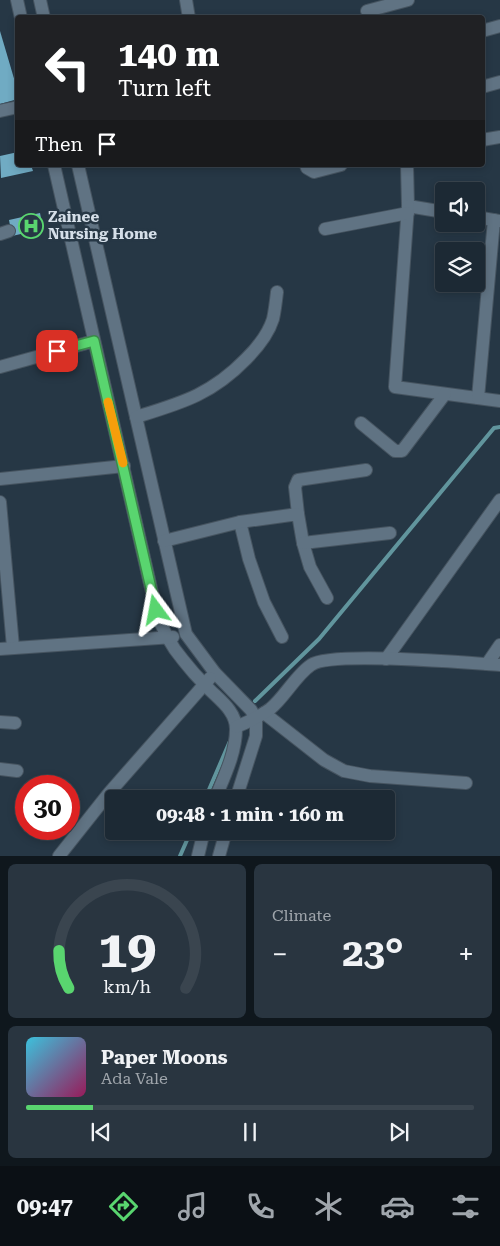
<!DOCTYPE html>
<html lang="en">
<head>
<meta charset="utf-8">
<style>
  :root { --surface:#1c2934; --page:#293540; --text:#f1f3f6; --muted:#a0a6ac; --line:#3a454f; --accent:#59d56f }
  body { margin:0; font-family:"Roboto Serif",serif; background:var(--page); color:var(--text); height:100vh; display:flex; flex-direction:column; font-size:19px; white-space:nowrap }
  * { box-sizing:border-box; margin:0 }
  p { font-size:16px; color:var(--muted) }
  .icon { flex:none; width:28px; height:28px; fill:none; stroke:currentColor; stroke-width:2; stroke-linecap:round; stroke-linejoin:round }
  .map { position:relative; height:856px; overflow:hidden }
  .drawer { display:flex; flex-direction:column; gap:8px; padding:8px; background:#0f171d; flex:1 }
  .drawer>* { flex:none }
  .hud { position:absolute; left:15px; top:15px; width:470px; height:152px; border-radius:5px; box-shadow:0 2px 8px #0003,0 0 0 1px var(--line); background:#202124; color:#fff; overflow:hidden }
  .fabs { position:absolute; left:435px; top:182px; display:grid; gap:10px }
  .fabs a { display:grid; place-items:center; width:50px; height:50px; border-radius:5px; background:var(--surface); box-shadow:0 2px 8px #0003,0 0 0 1px var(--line); font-size:25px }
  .speed { position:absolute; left:15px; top:775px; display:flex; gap:10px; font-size:25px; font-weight:700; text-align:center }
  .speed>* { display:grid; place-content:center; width:65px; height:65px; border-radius:50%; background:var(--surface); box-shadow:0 2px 8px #0003,0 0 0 1px var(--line); line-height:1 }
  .speed .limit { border:8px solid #d22; background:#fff; color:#111 }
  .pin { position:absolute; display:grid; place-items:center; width:42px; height:42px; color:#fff; margin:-21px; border-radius:10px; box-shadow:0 2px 8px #0006 }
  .me { position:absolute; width:55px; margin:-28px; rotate:347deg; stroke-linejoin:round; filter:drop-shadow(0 0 4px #0008) }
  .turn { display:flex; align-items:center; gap:18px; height:105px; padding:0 20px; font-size:22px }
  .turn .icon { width:65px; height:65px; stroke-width:2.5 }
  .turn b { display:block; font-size:35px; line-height:42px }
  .then { display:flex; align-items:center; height:48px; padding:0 20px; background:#0003; gap:10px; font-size:19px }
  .big { font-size:38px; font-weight:700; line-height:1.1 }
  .drawer .tile { flex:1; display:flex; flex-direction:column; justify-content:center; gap:8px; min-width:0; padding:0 18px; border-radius:8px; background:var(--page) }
  .drawer .dial { align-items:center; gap:0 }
  .dial svg { height:130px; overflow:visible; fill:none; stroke:var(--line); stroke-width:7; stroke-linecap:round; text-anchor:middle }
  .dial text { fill:var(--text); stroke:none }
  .song { display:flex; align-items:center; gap:15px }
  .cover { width:60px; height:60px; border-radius:8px; background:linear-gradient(135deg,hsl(190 70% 55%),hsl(330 70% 35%)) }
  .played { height:5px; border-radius:2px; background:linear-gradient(90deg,var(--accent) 15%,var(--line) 15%) }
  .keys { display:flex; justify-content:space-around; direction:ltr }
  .heat { display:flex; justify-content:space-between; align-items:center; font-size:28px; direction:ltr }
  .drawer .tiles { flex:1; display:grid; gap:8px; grid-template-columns:1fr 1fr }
  .tile:last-child { grid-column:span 2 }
  .trip { position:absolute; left:105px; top:790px; width:290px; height:50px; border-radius:5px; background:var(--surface); box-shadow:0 2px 8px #0003,0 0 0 1px var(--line); font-weight:700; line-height:50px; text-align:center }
  .menu { display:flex; height:80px; justify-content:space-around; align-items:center; background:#0b1015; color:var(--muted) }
  .menu .icon { width:35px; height:35px }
  .menu .current { color:var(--accent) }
  .menu b { font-size:22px; color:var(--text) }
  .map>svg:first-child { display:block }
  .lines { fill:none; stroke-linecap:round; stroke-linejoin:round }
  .stream { stroke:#61959d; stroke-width:4 }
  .building { fill:#70abc3 }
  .minor-casing { stroke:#465460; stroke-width:14 }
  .minor { stroke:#607383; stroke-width:12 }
  .route-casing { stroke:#3a8a48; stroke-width:12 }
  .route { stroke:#59d56f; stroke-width:9 }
  .slow { stroke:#f59e0b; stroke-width:9 }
  .labels { text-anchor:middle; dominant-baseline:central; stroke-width:5; stroke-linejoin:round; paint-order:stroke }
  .poi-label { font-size:15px; font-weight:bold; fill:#d5dfe9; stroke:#263745; text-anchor:start }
</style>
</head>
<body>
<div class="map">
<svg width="500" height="856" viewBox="0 0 500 856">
  <rect width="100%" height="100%" fill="#263745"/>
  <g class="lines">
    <g class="stream">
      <polyline points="255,701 319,639 494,428 500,427"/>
      <polyline points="205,799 230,741"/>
      <polyline points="180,856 191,831"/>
    </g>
  </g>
  <g class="building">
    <polygon points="0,31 18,92 18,99 0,104"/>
    <polygon points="18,152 18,165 31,165 33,171 1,178 0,156"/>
    <polygon points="40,213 43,229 12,236 9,220"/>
  </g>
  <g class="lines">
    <defs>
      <g id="minor">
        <polyline points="17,0 21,18"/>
        <polyline points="40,0 44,18"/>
        <polyline points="186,0 189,18"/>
        <polyline points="367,11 408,0"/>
        <polyline points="482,31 500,26"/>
        <polyline points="482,87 500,82"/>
        <polyline points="0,111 18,107"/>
        <polyline points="482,140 500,137"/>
        <path d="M54,165L156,610C162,629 170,645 183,660C190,669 198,678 206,686C218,699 236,710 236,729C236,753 224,777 215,799"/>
        <polyline points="78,165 186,634 215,673 251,710 256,719 256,736 236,799"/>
        <polyline points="306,165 307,168 314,172 341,165"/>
        <polyline points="407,165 408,206 444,212"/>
        <polyline points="408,206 395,387 500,401"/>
        <polyline points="476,217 500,221"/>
        <polyline points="325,229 408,213"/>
        <polyline points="0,234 9,231"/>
        <polyline points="0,367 94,341"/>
        <polyline points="478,398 494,220"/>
        <path d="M136,417C181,403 211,395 246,359C257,348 268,335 273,319C275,310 276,301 277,292"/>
        <polyline points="361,423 395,451 402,451 445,394"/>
        <polyline points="0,479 124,466"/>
        <polyline points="0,502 13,647"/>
        <polyline points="298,514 295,487 298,480 366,470"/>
        <polyline points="240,522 249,559 264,602 282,637"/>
        <polyline points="164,541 240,522 298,514 303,543 310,567 327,598"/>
        <polyline points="303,543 390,533"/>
        <polyline points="0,649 173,637"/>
        <polyline points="386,659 500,500"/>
        <polyline points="487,664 500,645"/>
        <polyline points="264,713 324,760 344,771 370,776 466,783"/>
        <polyline points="0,722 15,723"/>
        <path d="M236,727C248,722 259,717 270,709C284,698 296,675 311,665C331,651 468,663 500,665"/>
        <polyline points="0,769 17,771"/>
        <polyline points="59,856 109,793 210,678"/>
        <polyline points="198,856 204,831"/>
        <polyline points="219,856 226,831"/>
      </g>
    </defs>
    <use href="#minor" class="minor-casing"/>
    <use href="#minor" class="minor"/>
  </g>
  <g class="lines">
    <defs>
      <polyline id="route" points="57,351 94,341 156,610"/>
    </defs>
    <use href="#route" class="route-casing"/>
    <use href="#route" class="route"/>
    <polyline class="slow" points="108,402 123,463"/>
  </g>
  <defs>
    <symbol id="hospital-ring" viewBox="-11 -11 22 22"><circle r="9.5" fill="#263745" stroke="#59d56f" stroke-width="1.5"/><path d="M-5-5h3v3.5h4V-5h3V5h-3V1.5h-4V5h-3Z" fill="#59d56f"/></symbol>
  </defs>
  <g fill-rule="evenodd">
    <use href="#hospital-ring" x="17" y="212" width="28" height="28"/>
  </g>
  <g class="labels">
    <g class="poi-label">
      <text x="48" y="217">Zainee<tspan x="48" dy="17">Nursing Home</tspan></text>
    </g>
  </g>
</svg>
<div class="fabs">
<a><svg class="icon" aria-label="sound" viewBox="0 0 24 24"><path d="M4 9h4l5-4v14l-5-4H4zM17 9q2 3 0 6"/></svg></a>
<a><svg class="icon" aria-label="layers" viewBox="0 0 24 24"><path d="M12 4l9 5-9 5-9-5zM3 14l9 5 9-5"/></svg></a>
</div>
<div class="speed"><div class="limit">30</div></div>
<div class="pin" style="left:57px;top:351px;background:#d93025"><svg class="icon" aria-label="arrive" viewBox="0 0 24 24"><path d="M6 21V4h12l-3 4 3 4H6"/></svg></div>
<svg class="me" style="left:156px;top:610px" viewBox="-20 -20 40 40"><path d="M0-17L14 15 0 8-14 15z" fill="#59d56f" stroke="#fff" stroke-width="4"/></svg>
<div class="trip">09:48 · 1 min · 160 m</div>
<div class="hud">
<div class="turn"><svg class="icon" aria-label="left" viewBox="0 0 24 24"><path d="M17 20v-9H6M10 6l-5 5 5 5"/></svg><div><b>140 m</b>Turn left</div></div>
<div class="then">Then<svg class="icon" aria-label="arrive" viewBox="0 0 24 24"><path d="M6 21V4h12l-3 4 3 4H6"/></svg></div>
</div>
</div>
<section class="drawer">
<div class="tiles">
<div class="tile dial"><svg viewBox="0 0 100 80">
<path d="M14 69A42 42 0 1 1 86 69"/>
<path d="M14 69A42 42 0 0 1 8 46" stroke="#59d56f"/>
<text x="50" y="56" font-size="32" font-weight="700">19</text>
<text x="50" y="72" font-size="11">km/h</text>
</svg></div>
<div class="tile"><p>Climate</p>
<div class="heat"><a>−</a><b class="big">23°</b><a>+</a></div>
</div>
<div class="tile">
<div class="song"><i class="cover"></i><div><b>Paper Moons</b><p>Ada Vale</p></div></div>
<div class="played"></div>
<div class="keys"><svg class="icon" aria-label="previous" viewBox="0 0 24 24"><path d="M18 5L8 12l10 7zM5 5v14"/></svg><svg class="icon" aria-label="pause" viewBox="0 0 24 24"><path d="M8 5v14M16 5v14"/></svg><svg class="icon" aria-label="next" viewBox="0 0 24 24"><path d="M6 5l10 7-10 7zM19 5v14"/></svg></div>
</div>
</div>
</section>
<nav class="menu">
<b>09:47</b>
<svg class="icon current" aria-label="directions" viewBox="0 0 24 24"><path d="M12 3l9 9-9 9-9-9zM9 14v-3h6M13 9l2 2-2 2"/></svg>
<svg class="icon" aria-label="music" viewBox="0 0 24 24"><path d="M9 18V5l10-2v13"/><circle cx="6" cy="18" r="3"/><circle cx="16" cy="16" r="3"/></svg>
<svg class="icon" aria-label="phone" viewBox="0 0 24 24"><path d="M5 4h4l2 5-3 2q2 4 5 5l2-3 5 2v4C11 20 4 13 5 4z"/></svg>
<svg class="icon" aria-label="climate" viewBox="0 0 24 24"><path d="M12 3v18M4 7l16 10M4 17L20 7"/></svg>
<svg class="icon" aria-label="car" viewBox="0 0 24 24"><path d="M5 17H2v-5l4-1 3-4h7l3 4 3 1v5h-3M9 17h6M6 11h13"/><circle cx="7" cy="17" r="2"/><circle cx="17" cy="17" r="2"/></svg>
<svg class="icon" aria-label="filters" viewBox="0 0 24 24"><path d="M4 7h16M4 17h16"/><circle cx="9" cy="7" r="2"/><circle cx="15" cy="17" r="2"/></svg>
</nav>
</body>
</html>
